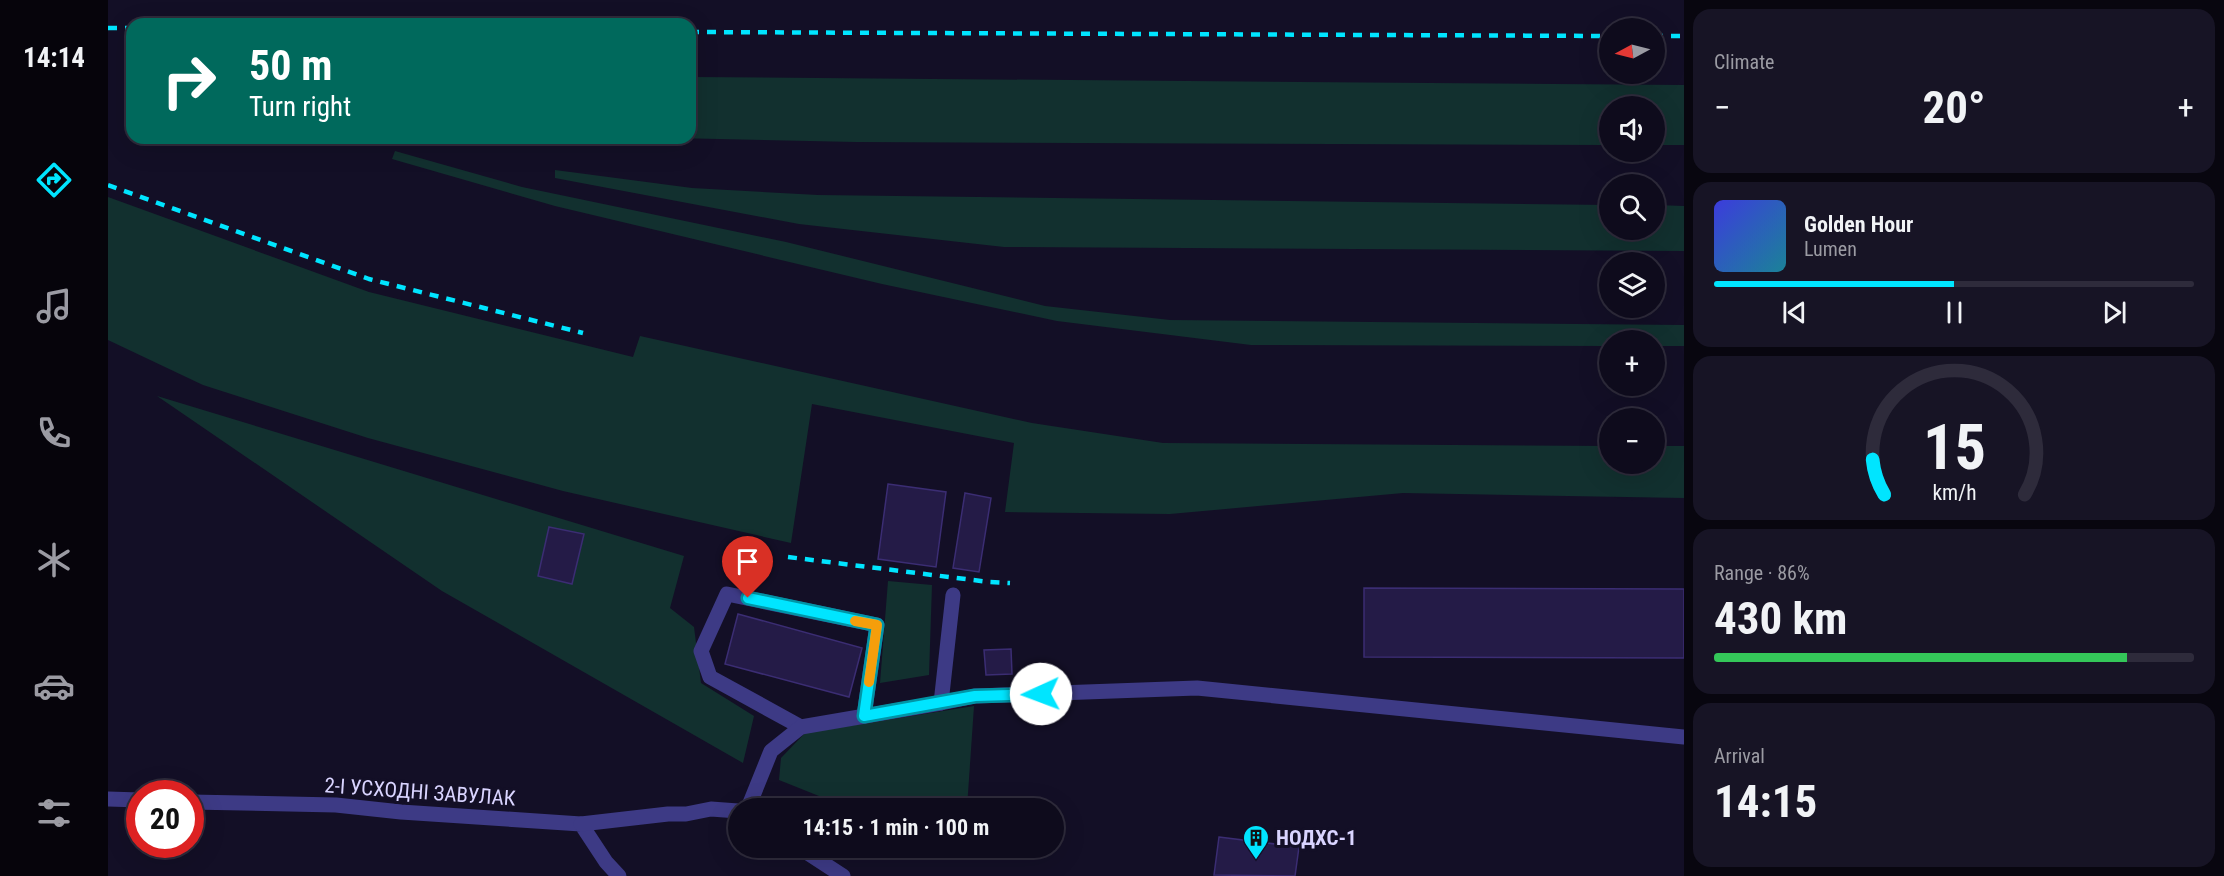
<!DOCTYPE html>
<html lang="en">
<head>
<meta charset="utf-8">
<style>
  :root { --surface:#0e0b1c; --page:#171425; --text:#f1f3f6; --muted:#9b9ba3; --line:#2e2b3b; --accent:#00e5ff }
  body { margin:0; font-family:"Roboto Condensed",sans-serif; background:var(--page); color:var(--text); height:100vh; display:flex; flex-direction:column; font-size:22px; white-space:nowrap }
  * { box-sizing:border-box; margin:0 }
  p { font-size:20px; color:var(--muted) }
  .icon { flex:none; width:33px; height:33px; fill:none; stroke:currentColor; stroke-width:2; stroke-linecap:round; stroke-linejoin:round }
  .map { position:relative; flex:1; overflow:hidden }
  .details { display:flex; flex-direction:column; gap:9px; padding:9px; background:#08060f; width:540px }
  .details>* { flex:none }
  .guide { position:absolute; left:18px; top:18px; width:570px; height:126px; border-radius:18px; box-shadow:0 6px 24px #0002,0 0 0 2px var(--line); background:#00695c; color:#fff; overflow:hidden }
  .needle { width:39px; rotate:263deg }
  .buttons { position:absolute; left:1491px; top:18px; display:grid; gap:12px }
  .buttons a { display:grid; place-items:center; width:66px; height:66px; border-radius:50%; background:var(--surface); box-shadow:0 6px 24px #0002,0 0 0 2px var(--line); font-size:30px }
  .speed { position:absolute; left:18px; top:780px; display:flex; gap:12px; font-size:30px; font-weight:700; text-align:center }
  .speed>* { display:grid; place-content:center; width:78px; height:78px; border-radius:50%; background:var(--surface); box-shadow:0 6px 24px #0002,0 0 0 2px var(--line); line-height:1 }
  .speed .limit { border:9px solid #d22; background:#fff; color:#111 }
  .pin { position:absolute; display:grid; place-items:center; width:51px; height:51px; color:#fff; margin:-62px -26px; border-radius:50% 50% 50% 0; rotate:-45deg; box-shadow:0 0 6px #0007 }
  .pin .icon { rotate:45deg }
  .me { position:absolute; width:66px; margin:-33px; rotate:268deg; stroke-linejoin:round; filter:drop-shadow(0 0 4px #0008) }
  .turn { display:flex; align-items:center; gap:21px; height:126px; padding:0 24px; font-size:27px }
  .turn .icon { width:78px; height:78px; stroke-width:2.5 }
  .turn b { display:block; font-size:42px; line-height:51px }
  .big { font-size:45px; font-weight:700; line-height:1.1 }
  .details .card { flex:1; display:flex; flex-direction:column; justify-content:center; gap:9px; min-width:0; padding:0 21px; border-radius:18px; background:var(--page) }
  .details .dial { align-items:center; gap:0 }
  .dial svg { height:156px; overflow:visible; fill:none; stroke:var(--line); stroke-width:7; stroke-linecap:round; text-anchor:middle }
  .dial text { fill:var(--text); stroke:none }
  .song { display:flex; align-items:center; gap:18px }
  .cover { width:72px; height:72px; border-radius:9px; background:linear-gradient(135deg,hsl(240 70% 55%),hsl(190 70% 35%)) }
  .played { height:6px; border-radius:3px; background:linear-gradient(90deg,var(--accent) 50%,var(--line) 50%) }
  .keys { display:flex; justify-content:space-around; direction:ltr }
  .heat { display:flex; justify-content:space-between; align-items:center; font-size:33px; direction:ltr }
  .charge { height:9px; border-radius:4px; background:linear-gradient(90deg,#34c759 86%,var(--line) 0) }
  .trip { position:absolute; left:620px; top:798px; width:336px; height:60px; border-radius:30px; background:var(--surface); box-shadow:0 6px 24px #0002,0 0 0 2px var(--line); font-weight:700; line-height:60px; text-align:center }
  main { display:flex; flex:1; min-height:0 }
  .menu { display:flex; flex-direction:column; width:108px; justify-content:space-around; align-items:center; background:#06040b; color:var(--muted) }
  .menu .icon { width:42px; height:42px }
  .menu .on { color:var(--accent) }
  .menu b { font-size:27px; color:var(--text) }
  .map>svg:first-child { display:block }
  .green { fill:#12302f }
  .building { fill:#241b47; stroke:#3b2d73; stroke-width:1.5 }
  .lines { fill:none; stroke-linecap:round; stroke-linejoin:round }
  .minor { stroke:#3d3a85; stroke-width:15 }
  .rail { stroke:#00e5ff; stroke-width:4.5; stroke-dasharray:9 8; stroke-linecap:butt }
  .route-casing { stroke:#0095a6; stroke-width:15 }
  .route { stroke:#00e5ff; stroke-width:10 }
  .slow { stroke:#f59e0b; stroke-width:10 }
  .labels { text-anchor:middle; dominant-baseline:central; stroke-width:6; stroke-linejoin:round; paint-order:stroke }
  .street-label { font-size:21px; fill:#d9d4ff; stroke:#130f26 }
  .poi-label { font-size:21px; font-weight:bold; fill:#d9d4ff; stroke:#130f26; text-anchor:start }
</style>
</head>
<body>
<main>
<nav class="menu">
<b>14:14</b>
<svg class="icon on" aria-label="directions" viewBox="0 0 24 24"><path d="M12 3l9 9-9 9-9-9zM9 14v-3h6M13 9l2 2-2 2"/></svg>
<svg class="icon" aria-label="music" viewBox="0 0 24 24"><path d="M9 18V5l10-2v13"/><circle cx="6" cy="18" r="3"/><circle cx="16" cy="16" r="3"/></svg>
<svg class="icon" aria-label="phone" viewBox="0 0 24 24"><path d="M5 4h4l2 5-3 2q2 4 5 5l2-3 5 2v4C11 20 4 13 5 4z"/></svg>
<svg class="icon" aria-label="climate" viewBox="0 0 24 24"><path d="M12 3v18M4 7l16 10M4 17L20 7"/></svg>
<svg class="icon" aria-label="car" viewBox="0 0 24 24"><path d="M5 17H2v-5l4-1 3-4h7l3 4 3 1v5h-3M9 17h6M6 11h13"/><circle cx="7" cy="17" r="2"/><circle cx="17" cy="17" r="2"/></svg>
<svg class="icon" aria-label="filters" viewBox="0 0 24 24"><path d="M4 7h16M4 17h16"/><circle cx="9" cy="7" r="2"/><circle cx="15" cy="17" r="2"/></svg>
</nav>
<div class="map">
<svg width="1576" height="876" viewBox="0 0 1576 876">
  <rect width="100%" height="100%" fill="#130f26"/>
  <g class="green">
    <polygon points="582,77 1576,85 1576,145 1547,145 1546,106 1502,106 1501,145 748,142 566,138 582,138"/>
    <polygon points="287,151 414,187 678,242 937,306 1062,320 1576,325 1576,346 1547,346 1546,340 1502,340 1501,346 1143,345 949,321 774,284 447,206 284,159"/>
    <polygon points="447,170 584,188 710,195 1501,205 1502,230 1546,230 1547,205 1576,206 1576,251 896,247 691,224 447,178"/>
    <polygon points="0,197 261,292 525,357 532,336 924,423 1055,443 1501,446 1502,464 1546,464 1547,446 1576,446 1576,498 1295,493 1062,514 897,512 906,443 704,404 683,543 455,491 260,438 95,385 0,340"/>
    <polygon points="49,396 576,556 562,608 586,627 593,683 646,716 635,763 334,591"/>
    <polygon points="780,581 824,585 821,675 772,683"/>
    <polygon points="866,706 859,808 741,808 671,780 673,758 697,733"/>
  </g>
  <g class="building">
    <polygon points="780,484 838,492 828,567 770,559"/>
    <polygon points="857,493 883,498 871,572 845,568"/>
    <polygon points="441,527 476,534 464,584 430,576"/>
    <polygon points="1256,588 1576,589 1576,658 1256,657"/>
    <polygon points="630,614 754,648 741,697 617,664"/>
    <polygon points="903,649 904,674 878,675 876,650"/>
    <polygon points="1111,837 1191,847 1187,876 1106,875"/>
  </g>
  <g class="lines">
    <g class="minor">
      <polyline points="833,703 867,696 1089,688 1576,737"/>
      <polyline points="693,727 602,677 593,651 619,594 769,625 756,716"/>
      <polyline points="0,799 32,800"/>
      <polyline points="82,802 228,805 293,812 473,824 498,862 511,876"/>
      <polyline points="640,808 663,751 693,727 833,703 845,595"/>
      <polyline points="473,824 560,814 578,814 603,809 630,811"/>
      <polyline points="692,848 735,876"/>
    </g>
    <g class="rail">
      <polyline points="0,28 24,28"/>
      <polyline points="582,32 1502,36"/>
      <polyline points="1546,36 1576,36"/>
      <polyline points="0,185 261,279 475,333"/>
      <polyline points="680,557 881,582 902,583"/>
    </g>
  </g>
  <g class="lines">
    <defs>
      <polyline id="route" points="640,598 769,625 756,716 867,696 933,694"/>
    </defs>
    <use href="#route" class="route-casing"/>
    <use href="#route" class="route"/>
    <polyline class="slow" points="747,621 769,625 761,682"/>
  </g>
  <defs>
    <symbol id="building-pin" viewBox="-11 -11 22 30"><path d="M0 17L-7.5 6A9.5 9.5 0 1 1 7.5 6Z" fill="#00e5ff" stroke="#130f26"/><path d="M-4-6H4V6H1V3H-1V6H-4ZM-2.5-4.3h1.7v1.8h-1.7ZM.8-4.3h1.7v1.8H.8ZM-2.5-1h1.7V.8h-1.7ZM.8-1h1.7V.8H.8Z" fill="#111"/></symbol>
  </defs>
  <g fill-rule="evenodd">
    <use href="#building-pin" x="1133" y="823" width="30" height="40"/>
  </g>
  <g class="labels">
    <g class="street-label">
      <text transform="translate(312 792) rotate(4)">2-І УСХОДНІ ЗАВУЛАК</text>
    </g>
    <g class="poi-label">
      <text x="1168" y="838">НОДХС-1</text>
    </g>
  </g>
</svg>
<div class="buttons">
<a><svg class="needle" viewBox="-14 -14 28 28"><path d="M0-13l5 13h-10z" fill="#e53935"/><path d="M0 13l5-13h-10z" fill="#9b9ba3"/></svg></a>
<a><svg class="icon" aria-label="sound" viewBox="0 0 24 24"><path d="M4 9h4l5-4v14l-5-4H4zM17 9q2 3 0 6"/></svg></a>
<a><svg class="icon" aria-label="search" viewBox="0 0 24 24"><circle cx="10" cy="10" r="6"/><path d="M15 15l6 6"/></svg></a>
<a><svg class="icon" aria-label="layers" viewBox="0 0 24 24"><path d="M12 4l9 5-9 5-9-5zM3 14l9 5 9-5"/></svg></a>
<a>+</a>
<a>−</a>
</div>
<div class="speed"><div class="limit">20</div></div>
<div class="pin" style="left:640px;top:598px;background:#d93025"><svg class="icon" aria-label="arrive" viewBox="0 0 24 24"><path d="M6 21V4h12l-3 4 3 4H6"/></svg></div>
<svg class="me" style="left:933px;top:694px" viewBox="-20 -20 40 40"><circle r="19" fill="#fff"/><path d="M0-13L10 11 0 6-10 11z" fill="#00e5ff"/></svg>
<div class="trip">14:15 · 1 min · 100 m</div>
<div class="guide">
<div class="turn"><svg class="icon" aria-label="right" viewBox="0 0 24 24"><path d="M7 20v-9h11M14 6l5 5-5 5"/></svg><div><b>50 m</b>Turn right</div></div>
</div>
</div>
<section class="details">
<div class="card"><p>Climate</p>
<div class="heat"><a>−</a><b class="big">20°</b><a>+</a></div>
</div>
<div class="card">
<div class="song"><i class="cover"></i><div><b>Golden Hour</b><p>Lumen</p></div></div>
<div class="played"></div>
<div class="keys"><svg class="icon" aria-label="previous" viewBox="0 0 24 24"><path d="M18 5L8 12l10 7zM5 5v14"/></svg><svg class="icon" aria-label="pause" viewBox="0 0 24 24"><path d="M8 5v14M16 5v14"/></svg><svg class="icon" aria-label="next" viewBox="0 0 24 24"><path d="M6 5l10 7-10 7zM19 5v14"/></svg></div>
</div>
<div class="card dial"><svg viewBox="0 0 100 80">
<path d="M14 69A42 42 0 1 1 86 69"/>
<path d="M14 69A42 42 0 0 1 8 51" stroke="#00e5ff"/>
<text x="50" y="56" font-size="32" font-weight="700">15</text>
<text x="50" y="72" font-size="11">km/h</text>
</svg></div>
<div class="card"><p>Range · 86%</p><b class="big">430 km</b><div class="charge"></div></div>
<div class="card"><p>Arrival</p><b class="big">14:15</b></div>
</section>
</main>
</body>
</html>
